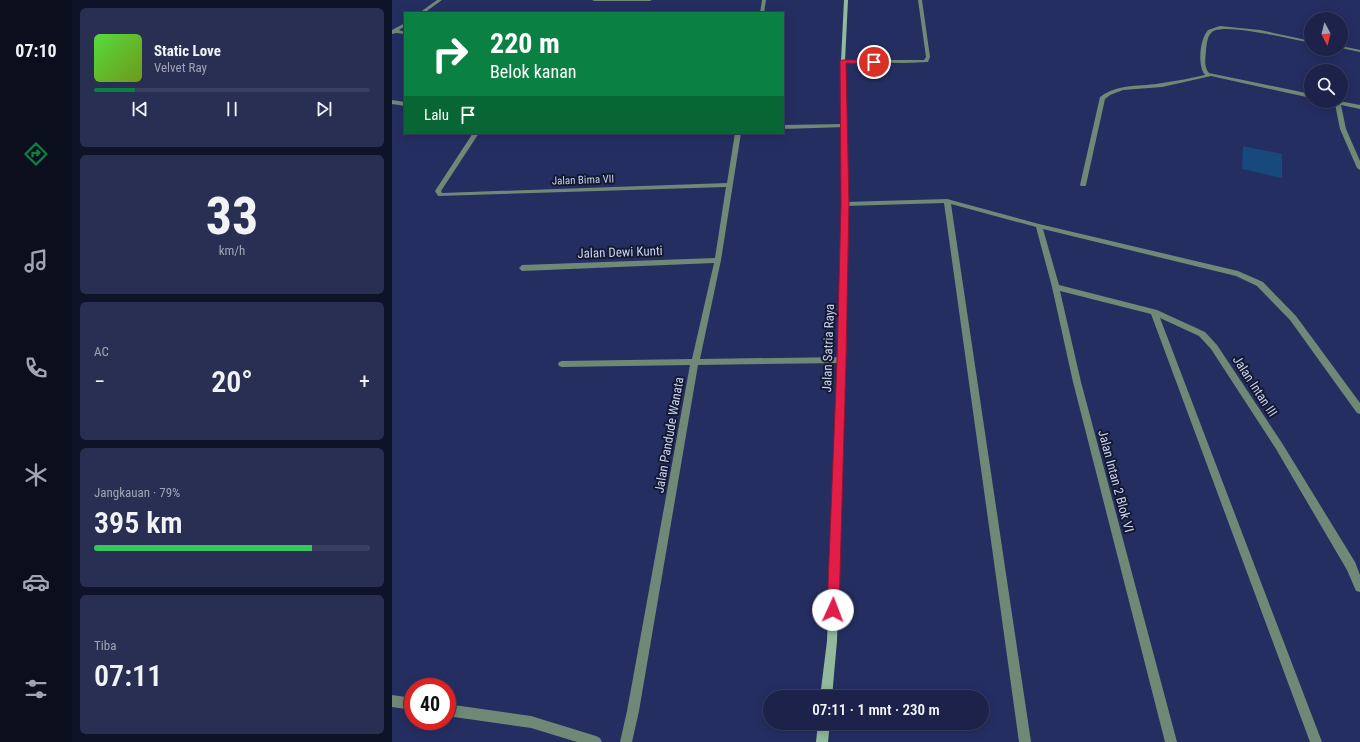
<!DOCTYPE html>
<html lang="id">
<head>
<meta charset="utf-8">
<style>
  :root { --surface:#1c2249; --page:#292f53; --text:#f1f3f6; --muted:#a0a4b4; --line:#3a3f61; --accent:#0b8043 }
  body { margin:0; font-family:"Roboto Condensed",sans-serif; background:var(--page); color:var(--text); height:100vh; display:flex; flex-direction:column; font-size:15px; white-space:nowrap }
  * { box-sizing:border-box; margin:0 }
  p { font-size:13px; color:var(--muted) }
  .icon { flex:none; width:22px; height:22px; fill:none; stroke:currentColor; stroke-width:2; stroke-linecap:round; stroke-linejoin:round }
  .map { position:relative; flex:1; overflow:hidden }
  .drawer { display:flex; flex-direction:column; gap:8px; padding:8px; background:#0f1328; width:320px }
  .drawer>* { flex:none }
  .guide { position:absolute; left:12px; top:12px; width:380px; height:122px; border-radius:0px; box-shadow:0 2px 10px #0003,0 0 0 1px var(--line); background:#0b8043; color:#fff; overflow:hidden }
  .needle { width:26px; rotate:173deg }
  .buttons { position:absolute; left:912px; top:12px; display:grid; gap:8px }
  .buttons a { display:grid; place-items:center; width:44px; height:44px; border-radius:50%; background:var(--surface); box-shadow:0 2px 10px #0003,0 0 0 1px var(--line); font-size:20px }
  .speed { position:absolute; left:12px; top:678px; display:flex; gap:8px; font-size:20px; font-weight:700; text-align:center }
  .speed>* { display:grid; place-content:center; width:52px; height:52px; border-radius:50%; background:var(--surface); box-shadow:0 2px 10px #0003,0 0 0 1px var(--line); line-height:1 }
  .speed .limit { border:6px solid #d22; background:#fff; color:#111 }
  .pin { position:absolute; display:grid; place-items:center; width:34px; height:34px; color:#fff; margin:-17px; border:2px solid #fff; border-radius:50%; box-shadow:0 1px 4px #0007 }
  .me { position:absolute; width:44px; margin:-22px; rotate:2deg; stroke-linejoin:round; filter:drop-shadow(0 0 3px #0008) }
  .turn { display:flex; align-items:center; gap:14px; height:84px; padding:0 20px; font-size:18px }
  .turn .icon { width:52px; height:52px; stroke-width:2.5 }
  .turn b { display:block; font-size:28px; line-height:34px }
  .then { display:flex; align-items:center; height:38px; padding:0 20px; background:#0003; gap:8px; font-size:15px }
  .big { font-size:30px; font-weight:600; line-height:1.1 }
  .drawer .tile { flex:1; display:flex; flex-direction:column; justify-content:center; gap:6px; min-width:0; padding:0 14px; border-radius:6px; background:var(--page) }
  .drawer .dial { align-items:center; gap:0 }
  .dial b { font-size:52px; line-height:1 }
  .song { display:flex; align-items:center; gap:12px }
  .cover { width:48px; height:48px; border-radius:6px; background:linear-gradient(135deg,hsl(110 70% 55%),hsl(80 70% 35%)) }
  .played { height:4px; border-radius:2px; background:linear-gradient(90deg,var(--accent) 15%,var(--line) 15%) }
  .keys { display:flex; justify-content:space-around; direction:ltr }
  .heat { display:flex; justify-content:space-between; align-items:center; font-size:22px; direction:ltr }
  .charge { height:6px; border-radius:3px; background:linear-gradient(90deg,#34c759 79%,var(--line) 0) }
  .trip { position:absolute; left:371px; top:690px; width:226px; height:40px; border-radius:20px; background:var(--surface); box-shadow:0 2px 10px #0003,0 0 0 1px var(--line); font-weight:600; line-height:40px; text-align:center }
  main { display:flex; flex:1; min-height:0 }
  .tab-bar { display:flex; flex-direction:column; width:72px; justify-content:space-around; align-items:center; background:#0b0e1d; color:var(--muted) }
  .tab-bar .icon { width:28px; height:28px }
  .tab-bar .current { color:var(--accent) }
  .tab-bar b { font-size:18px; color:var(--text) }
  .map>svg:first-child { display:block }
  .building { fill:#17497d }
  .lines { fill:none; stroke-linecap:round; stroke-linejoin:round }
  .street { fill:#708976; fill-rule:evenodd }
  .secondary { fill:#91b99b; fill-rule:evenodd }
  .route { fill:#e11d48; stroke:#92132f }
  .labels { text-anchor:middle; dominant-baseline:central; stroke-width:4; stroke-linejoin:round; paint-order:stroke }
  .far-street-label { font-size:11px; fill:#c8d1f1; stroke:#141930 }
  .street-label { font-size:13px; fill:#c8d1f1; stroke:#141930 }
</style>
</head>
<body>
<main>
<nav class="tab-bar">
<b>07:10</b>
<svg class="icon current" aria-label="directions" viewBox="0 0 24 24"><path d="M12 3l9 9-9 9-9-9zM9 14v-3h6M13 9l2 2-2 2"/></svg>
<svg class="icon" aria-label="music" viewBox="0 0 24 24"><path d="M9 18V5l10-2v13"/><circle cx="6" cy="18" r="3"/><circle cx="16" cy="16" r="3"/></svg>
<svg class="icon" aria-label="phone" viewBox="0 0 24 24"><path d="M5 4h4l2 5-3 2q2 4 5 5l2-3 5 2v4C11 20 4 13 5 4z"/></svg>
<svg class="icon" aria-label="climate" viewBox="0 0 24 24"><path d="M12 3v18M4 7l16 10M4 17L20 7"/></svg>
<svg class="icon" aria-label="car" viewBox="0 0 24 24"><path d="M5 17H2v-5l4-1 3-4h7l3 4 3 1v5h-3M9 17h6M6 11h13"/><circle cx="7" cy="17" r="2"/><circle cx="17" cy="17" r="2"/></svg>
<svg class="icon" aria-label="filters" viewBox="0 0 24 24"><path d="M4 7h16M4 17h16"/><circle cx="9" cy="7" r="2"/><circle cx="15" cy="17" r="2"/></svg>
</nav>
<section class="drawer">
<div class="tile">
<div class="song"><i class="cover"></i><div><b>Static Love</b><p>Velvet Ray</p></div></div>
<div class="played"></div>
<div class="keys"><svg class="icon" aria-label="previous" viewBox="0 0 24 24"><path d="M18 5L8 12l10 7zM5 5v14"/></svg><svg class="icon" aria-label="pause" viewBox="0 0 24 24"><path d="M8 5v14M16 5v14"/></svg><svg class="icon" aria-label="next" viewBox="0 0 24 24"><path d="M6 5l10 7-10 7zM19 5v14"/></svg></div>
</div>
<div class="tile dial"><b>33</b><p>km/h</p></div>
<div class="tile"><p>AC</p>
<div class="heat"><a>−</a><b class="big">20°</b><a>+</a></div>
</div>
<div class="tile"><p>Jangkauan · 79%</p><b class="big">395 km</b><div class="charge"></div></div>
<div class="tile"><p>Tiba</p><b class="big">07:11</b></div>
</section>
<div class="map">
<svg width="968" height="742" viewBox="0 0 968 742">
  <rect width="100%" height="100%" fill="#252e61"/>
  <polygon class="building" points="851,146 890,154 890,178 850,169"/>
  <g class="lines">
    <g class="street">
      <polygon points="45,0 50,0 32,13 27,13"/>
      <polygon points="200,0 260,0 258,1 202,1"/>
      <polygon points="370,0 374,0 372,13 368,13"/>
      <polygon points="526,0 530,0 538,57 536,62 513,63 449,62 449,60 532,60 534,57"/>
      <polygon points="13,23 13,26 7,30 13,32 13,34 4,33 0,34 0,30"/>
      <path d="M828,26L868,30L919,41V43C902,40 831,22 820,32C815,36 815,44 814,49C814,57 811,66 817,73L919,94V98L819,76L770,87L731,90L718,95L713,99L694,185L693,186H689L688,185L708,97C727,83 749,87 770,83C785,81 799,78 813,75C805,65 808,39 816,30Z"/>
      <polygon points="949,46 968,50 968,52 949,48"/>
      <polygon points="0,100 13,102 13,106 0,104"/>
      <polygon points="936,101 947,101 968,105 968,109 949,105 954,129 968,161 968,170 965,168 948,129 943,104"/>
      <polygon points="452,124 454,125 454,127 391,129 391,125"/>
      <polygon points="81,133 87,133 49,191 50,193 335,183 343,133 349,133 329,260 308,359 450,357 453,358 454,360 453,362 450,363 306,365 247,711 240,742 228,742 235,711 298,365 170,367 167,366 166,364 167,362 170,361 300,359 322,263 130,271 127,268 130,265 323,258 334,187 46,196 43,191"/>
      <polygon points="555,199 647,224 846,271 871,282 904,316 968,403 968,414 965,413 898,320 865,286 844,276 651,229 667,285 765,310 813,332 825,345 890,443 963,562 968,575 968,592 964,591 955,570 884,449 819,349 807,336 768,318 930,742 918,742 759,314 668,291 689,382 785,742 773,742 681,382 660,287 644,227 559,204 639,742 627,742 552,203 453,206 450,204 453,202"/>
      <polygon points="0,695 21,698 21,710 0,707"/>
      <polygon points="55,704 139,716 204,736 208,738 210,742 185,742 139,728 55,716"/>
    </g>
    <g class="secondary">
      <polygon points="452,0 456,0 453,61 456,204 454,360 445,641 440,697 428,697 435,641 446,360 450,204 449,61"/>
      <polygon points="426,723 438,723 436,742 424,742"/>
    </g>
  </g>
  <polygon class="route" points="451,60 482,60 485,62 482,64 454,63 457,204 454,360 447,610 445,614 441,616 437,614 435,610 445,360 449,204 448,61"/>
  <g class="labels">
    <g class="far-street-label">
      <text transform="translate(191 180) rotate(-2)">Jalan Bima VII</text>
    </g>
    <g class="street-label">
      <text transform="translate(228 252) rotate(-2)">Jalan Dewi Kunti</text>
      <text transform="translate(436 348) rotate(-88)">Jalan Satria Raya</text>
      <text transform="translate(863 386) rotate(57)">Jalan Intan III</text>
      <text transform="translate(277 435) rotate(-80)">Jalan Pandude Wanata</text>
      <text transform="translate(724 481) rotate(75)">Jalan Intan 2 Blok VI</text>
    </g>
  </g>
</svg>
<div class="buttons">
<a><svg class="needle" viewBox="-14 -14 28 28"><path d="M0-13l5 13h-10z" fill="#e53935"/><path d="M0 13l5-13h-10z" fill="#a0a4b4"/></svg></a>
<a><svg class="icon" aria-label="search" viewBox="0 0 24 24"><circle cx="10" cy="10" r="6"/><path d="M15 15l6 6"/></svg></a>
</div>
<div class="speed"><div class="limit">40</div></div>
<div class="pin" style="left:482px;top:62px;background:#d93025"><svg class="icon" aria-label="arrive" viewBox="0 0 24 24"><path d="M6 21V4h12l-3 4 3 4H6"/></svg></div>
<svg class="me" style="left:441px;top:610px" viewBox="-20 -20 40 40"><circle r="19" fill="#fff"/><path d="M0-13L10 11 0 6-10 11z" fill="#e11d48"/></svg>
<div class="trip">07:11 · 1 mnt · 230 m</div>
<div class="guide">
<div class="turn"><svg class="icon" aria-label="right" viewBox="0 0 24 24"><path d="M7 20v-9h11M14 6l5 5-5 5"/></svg><div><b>220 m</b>Belok kanan</div></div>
<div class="then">Lalu<svg class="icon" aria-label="arrive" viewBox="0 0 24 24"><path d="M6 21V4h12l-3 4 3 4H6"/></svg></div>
</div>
</div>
</main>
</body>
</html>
